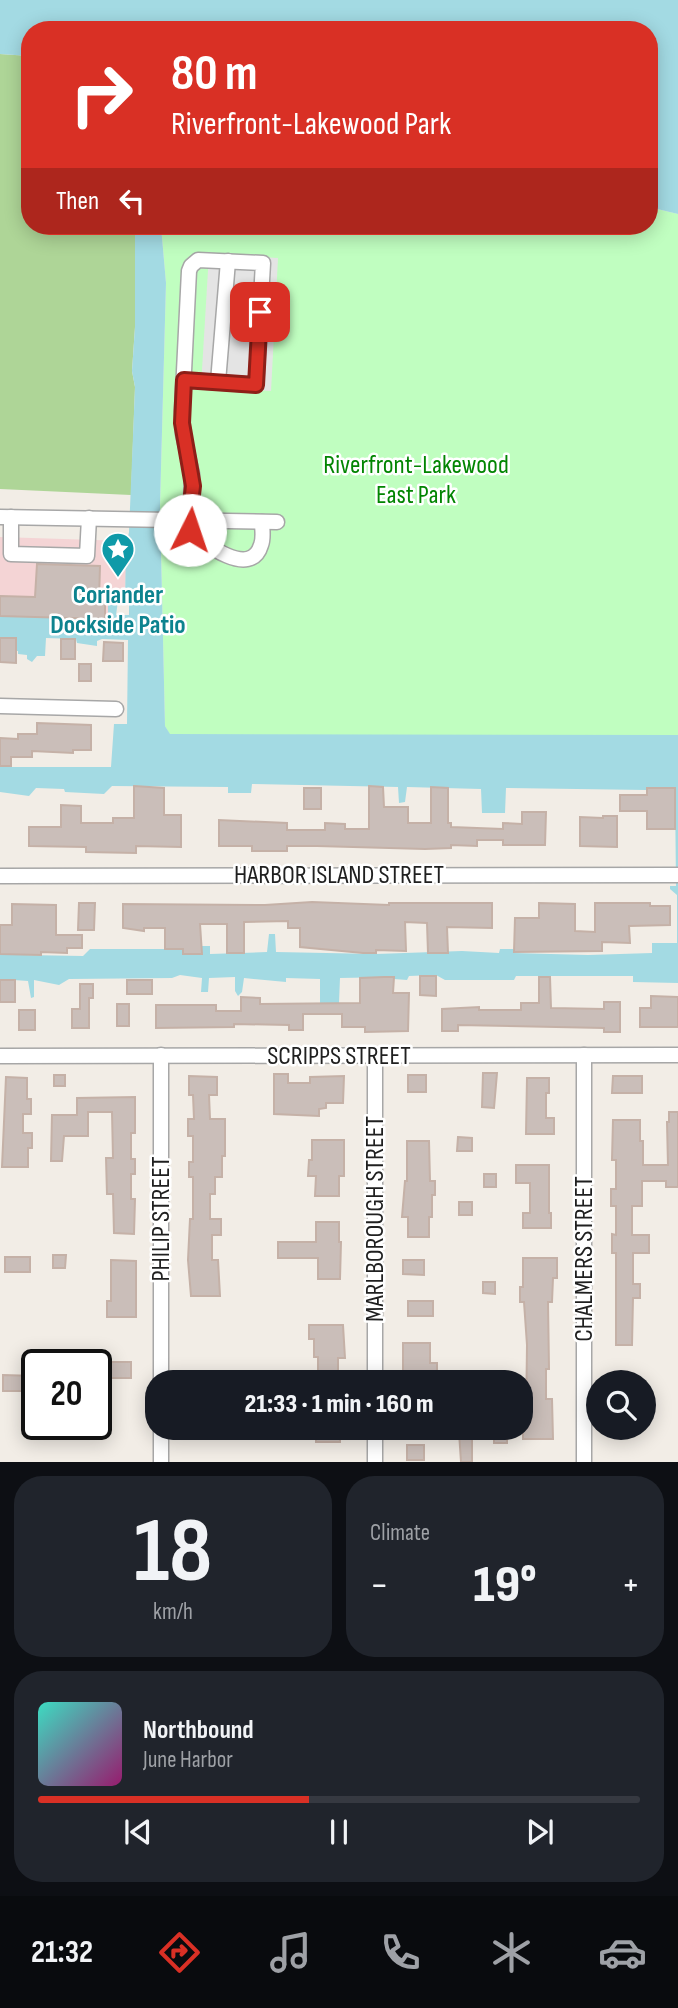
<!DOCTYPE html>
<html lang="en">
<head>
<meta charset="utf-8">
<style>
  :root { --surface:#171b24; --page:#20242c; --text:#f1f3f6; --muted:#9ea1a6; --line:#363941; --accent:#d93025 }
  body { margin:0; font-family:"Sofia Sans Condensed",sans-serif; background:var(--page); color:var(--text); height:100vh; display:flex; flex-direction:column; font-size:26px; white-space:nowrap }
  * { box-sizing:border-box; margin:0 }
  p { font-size:23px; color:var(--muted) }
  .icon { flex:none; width:38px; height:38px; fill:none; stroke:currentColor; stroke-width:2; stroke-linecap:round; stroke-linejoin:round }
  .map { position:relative; height:1462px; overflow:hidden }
  .panel { display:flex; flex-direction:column; gap:14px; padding:14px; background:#0d0f14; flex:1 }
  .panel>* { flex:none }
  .top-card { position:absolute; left:21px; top:21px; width:637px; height:214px; border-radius:28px; box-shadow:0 4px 18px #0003; background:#d93025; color:#fff; overflow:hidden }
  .tools { position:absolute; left:586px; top:1370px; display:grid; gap:14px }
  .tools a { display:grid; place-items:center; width:70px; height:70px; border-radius:50%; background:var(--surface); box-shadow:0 4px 18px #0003; font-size:35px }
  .speed { position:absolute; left:21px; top:1349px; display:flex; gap:14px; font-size:35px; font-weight:700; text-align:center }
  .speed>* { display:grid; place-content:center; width:91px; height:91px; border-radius:50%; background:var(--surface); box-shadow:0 4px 18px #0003; line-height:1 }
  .speed .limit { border:4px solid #111; border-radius:10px; background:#fff; color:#111 }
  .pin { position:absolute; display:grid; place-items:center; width:60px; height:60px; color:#fff; margin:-30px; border-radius:14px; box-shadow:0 4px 10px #0006 }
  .me { position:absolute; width:77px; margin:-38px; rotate:4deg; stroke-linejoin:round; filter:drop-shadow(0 0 5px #0008) }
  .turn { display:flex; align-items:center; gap:24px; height:147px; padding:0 35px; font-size:32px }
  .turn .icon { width:91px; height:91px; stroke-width:2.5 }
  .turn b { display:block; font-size:49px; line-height:60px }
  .then { display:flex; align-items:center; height:66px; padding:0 35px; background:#0003; gap:14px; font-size:26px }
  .big { font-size:52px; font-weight:800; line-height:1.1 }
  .panel .widget { flex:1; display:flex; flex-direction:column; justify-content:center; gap:10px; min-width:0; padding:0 24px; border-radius:28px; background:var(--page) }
  .panel .dial { align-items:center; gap:0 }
  .dial b { font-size:91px; line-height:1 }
  .song { display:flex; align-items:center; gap:21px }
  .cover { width:84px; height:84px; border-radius:10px; background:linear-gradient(135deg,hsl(170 70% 55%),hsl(320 70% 35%)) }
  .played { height:7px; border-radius:4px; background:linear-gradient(90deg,var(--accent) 45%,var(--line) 45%) }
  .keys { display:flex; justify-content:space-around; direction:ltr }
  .heat { display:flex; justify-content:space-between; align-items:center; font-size:38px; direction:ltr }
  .panel .tiles { flex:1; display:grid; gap:14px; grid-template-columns:1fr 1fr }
  .widget:last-child { grid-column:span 2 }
  .trip { position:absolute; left:145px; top:1370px; width:388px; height:70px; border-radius:28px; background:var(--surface); box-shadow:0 4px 18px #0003; font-weight:800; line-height:70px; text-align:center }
  .tabs { display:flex; height:112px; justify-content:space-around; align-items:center; background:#090b0e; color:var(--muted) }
  .tabs .icon { width:49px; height:49px }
  .tabs .on { color:var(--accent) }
  .tabs b { font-size:32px; color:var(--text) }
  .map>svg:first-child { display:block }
  .commercial { fill:#f4d4d5 }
  .forest { fill:#aed597 }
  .park { fill:#c0fec0 }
  .parking { fill:#e4e4e4 }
  .water { fill:#a3dae3 }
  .building { fill:#cabeb9; stroke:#c5b1a7; stroke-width:2 }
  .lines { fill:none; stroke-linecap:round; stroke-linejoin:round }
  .minor-casing { stroke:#a7a7a7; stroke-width:17 }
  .minor { stroke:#fff; stroke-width:14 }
  .route-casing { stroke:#8d1f18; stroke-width:18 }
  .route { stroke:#d93025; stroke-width:12 }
  .labels { text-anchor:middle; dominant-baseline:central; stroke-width:5; stroke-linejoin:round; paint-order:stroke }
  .park-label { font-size:26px; fill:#028502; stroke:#fff }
  .culture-label { font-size:26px; font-weight:bold; fill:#0d838f; stroke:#fff }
  .street-label { font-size:26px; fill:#202020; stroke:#fff }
</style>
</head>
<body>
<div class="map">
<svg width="678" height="1462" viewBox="0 0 678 1462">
  <rect width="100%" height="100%" fill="#f2ede6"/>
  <polygon class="commercial" points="0,537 127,541 125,602 108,601 108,616 0,611"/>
  <polygon class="forest" points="0,54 30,56 30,226 135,226 135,327 132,371 135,387 131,495 0,489"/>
  <polygon class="park" points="649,207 678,214 678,735 170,735 165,726 160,506 166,283 161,226 649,226"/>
  <polygon class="parking" points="209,254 278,258 271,391 201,387"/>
  <g class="water">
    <polygon points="0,0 678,0 678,214 649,207 649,30 30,30 30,56 0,54"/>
    <polygon points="135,226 161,226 166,283 160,506 165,726 170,734 678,735 678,983 633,982 633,976 516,976 514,980 445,980 436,975 409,976 407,980 394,979 393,977 340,978 339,1003 320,1003 320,979 286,978 286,982 244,978 242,992 238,996 235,991 235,977 209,978 208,992 201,992 202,978 180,975 172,978 69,979 59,985 34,980 34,997 31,998 28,981 0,979 0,955 7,955 7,950 25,955 83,956 90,949 182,949 182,954 201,954 202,946 210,946 210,954 267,952 269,934 275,934 276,952 376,954 462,951 499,953 500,949 513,949 514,953 588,955 652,953 652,943 677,943 677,895 670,889 670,886 676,886 675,788 646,787 646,790 506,788 505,813 482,813 481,789 407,787 405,802 399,803 398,787 252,784 251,793 228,793 228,787 112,786 104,794 65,792 64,789 36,788 29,796 0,792 0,767 111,767 114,724 127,724 128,640 102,639 97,641 97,646 77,643 76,639 46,638 45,656 37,656 32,662 27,659 27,655 18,654 18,651 0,651 0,611 108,616 108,601 118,601 116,615 129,615 129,602 125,602 126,547 129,532 135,387 132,371 135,327"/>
  </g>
  <g class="building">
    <polygon points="37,564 100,566 99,600 105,600 105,619 0,616 0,596 35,597"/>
    <polygon points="0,638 16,638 16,663 0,662"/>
    <rect x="61" y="639" width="14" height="20"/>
    <polygon points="104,642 123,643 123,661 103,661"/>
    <rect x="79" y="664" width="12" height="17"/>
    <polygon points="37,723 91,725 91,750 73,750 73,753 32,751 32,757 11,757 11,766 0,766 0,738 18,739 18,734 37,734"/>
    <polygon points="134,786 164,788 164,815 181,815 181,847 136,846 136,853 86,852 86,847 29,846 29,827 61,827 61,805 81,806 81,823 113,823 113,818 134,818"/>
    <polygon points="369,786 383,787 384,807 408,807 408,823 431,823 431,787 448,788 448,823 451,823 451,827 503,829 503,823 522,824 522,812 546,812 545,845 503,845 503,840 477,840 477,846 451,845 451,848 425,849 317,846 287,846 287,851 252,851 252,846 219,846 219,820 287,823 287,830 325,830 325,823 345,824 345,829 369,829"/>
    <rect x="304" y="788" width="17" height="21"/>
    <polygon points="647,788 675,788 675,829 647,829 647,811 620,811 620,795 647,795"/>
    <polygon points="603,816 617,816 617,847 580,846 580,817 603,818"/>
    <polygon points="312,902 389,905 389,903 492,903 492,928 447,927 448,953 428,953 427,923 405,922 406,951 376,950 376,953 363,953 300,947 300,928 288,928 288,921 244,922 244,953 227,953 227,924 200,924 202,954 183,954 183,949 165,949 165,928 144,928 144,931 123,928 123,904 265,905"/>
    <polygon points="79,903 95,903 94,930 78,930"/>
    <polygon points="539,903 575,904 575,931 595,932 595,903 650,903 650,906 670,906 670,925 629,926 630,943 602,942 602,951 514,952 515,918 539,918"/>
    <polygon points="12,904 56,905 56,935 82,935 82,948 67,948 67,953 41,952 41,955 0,954 0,925 12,925"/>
    <polygon points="420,976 436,976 436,996 420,995"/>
    <polygon points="384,977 394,977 393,993 409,993 408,1031 365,1032 365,1027 342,1027 342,1014 303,1014 303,1030 289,1030 289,1025 234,1024 234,1027 156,1028 156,1005 216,1005 216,1011 241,1011 241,997 260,998 260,1004 360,1003 360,978"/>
    <polygon points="539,977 550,977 551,1008 604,1009 604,1002 620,1002 620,1032 604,1032 604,1028 458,1025 458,1031 442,1031 442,1009 479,1007 479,1010 521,1010 521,1003 539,1003"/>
    <rect x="0" y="980" width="15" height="22"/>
    <rect x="127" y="980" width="25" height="14"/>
    <polygon points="80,984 93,984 93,998 89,998 89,1028 72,1028 72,1009 80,1009"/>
    <polygon points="651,996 678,997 678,1027 640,1027 640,1008 651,1008"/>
    <rect x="117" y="1004" width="12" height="22"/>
    <rect x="19" y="1010" width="16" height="20"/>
    <polygon points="483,1073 497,1073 494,1108 482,1107"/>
    <polygon points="274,1074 288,1074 288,1083 310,1083 310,1077 344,1076 343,1103 326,1103 326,1108 319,1109 319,1116 274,1114"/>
    <rect x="54" y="1075" width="11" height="11"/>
    <rect x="408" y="1075" width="18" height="17"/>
    <polygon points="189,1076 217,1077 217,1095 209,1095 210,1119 225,1119 225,1156 222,1156 222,1177 215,1177 215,1194 210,1194 210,1219 221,1219 221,1235 212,1235 212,1260 218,1260 220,1296 191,1296 188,1260 190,1219 193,1219 193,1177 189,1177 189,1162 193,1162 193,1136 188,1136 188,1119 194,1119 193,1095 189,1095"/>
    <polygon points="613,1076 642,1076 642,1093 612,1093"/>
    <polygon points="6,1077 27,1078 27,1099 31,1099 31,1114 23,1114 23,1133 32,1133 32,1148 28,1148 28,1167 2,1167"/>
    <polygon points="527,1078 549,1078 549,1093 546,1093 546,1118 554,1118 554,1134 526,1134"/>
    <polygon points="135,1097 135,1133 131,1133 131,1159 135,1159 135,1174 131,1174 131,1199 135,1199 134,1234 114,1233 113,1194 107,1194 106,1158 113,1158 112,1112 88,1112 88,1136 64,1136 62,1161 51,1161 52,1115 77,1115 77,1098"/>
    <polygon points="669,1112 678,1112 678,1187 666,1187 666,1181 642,1181 642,1206 632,1206 632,1235 649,1235 649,1253 633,1253 633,1284 640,1284 640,1298 633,1298 632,1345 616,1345 616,1253 612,1253 612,1234 616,1235 616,1206 611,1206 611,1189 616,1189 616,1160 612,1160 613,1120 640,1120 640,1141 643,1141 643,1165 668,1165 667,1122 669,1122"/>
    <polygon points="458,1137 472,1138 472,1151 457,1151"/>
    <polygon points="312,1140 344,1140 344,1176 339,1176 339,1196 315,1196 316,1176 308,1176 309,1160 312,1160"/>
    <polygon points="407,1141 429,1141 430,1181 435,1181 435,1195 432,1195 432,1217 429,1217 429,1237 408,1237 408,1217 402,1217 405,1181 407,1181"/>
    <polygon points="516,1165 549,1165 549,1213 551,1213 551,1228 523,1228 523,1213 530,1213 530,1183 516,1183"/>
    <rect x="484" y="1174" width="12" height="13"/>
    <rect x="459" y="1202" width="13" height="13"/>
    <polygon points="316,1222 339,1222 339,1242 341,1242 340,1279 318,1279 318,1258 278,1258 278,1242 316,1242"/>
    <polygon points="53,1255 66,1255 65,1268 53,1268"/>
    <rect x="5" y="1257" width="25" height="15"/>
    <polygon points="523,1258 557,1258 557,1278 553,1278 552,1302 548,1302 549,1369 546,1369 546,1399 552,1399 553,1439 523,1439 523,1422 526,1422 527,1345 524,1302 520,1302 520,1287 523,1287"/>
    <polygon points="111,1260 136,1261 136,1317 107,1317 107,1301 111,1301"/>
    <polygon points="403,1260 424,1260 424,1275 403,1274"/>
    <polygon points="483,1282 495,1282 495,1294 483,1293"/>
    <rect x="408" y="1301" width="25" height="15"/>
    <polygon points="309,1325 343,1325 345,1358 338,1358 338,1377 318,1377 318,1357 314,1357 314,1339 309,1339"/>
    <polygon points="403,1343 430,1343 430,1363 437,1363 437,1378 403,1378"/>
    <rect x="102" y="1362" width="29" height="16"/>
    <polygon points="3,1375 35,1376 35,1391 3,1391"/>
    <rect x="316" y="1428" width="24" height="14"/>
    <rect x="494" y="1431" width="13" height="12"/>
    <polygon points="459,1432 472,1432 472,1462 461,1462"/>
    <rect x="407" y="1445" width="17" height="15"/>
  </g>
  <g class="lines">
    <defs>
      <g id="minor">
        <path d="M184,380L256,385L263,263L198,260L191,266L189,271L182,411L183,434L192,474L190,530C204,544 251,579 261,545C264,538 262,529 262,522"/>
        <polyline points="218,382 228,261"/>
        <polyline points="0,517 277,522"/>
        <polyline points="11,517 11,554 87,556 89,518"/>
        <polyline points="0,706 116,709"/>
        <polyline points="0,876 678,875"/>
        <polyline points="161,1055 161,1382"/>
        <polyline points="584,1055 584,1462"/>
        <polyline points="0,1056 678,1055"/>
        <polyline points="375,1056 375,1382"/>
        <polyline points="161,1428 161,1462"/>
        <polyline points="375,1428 375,1462"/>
      </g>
    </defs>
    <use href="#minor" class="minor-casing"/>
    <use href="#minor" class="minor"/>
  </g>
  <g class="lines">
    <defs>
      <polyline id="route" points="190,530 189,521 193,486 182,423 184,380 256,385 260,312"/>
    </defs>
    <use href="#route" class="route-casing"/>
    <use href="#route" class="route"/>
  </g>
  <defs>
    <symbol id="sight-pin" viewBox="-11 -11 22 30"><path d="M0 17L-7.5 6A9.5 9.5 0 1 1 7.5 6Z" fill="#0f9aa8" stroke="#fff"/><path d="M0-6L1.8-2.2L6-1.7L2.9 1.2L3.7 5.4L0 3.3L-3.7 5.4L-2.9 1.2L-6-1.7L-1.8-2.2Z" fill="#fff"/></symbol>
  </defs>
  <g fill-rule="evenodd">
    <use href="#sight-pin" x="99" y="530" width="38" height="52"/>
  </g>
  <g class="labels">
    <g class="park-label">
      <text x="416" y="465">Riverfront-Lakewood<tspan x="416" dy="30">East Park</tspan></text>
    </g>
    <g class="culture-label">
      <text x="118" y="595">Coriander<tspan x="118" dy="30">Dockside Patio</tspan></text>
    </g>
    <g class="street-label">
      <text x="339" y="875">HARBOR ISLAND STREET</text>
      <text x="339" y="1056">SCRIPPS STREET</text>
      <text transform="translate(161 1219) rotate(-90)">PHILIP STREET</text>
      <text transform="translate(375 1219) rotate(-90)">MARLBOROUGH STREET</text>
      <text transform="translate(584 1259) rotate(-90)">CHALMERS STREET</text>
    </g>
  </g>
</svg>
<div class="tools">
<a><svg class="icon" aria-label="search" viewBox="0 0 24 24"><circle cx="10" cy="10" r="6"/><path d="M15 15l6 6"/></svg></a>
</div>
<div class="speed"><div class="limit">20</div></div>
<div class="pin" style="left:260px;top:312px;background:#d93025"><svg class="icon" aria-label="arrive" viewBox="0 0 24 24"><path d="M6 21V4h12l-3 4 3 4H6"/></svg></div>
<svg class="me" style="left:190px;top:530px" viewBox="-20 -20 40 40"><circle r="19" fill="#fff"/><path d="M0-13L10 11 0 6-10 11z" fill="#d93025"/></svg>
<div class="trip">21:33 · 1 min · 160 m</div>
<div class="top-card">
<div class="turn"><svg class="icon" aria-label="right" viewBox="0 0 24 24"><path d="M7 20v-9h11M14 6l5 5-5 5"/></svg><div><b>80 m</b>Riverfront-Lakewood Park</div></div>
<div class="then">Then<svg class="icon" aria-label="left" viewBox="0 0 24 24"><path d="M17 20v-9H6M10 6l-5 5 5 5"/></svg></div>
</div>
</div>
<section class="panel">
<div class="tiles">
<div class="widget dial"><b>18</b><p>km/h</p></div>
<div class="widget"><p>Climate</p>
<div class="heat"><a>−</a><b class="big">19°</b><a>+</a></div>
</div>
<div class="widget">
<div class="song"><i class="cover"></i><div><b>Northbound</b><p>June Harbor</p></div></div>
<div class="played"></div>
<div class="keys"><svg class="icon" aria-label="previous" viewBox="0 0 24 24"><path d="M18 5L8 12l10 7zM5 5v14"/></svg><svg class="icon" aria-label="pause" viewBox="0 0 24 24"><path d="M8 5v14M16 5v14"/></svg><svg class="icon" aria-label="next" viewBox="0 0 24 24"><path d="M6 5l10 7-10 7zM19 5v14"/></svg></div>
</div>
</div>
</section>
<nav class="tabs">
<b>21:32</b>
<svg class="icon on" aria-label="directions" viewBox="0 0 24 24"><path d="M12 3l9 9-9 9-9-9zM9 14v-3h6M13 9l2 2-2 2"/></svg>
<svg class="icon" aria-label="music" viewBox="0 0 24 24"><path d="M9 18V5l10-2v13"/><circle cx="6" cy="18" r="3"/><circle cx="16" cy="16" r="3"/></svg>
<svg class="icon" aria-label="phone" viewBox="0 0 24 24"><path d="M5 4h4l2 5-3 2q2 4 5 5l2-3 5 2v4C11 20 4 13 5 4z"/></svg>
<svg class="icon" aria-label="climate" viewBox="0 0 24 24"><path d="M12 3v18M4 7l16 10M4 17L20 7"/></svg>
<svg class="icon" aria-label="car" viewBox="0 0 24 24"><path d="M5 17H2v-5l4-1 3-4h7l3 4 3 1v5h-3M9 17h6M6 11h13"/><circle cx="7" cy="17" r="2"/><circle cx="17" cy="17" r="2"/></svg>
</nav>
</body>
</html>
